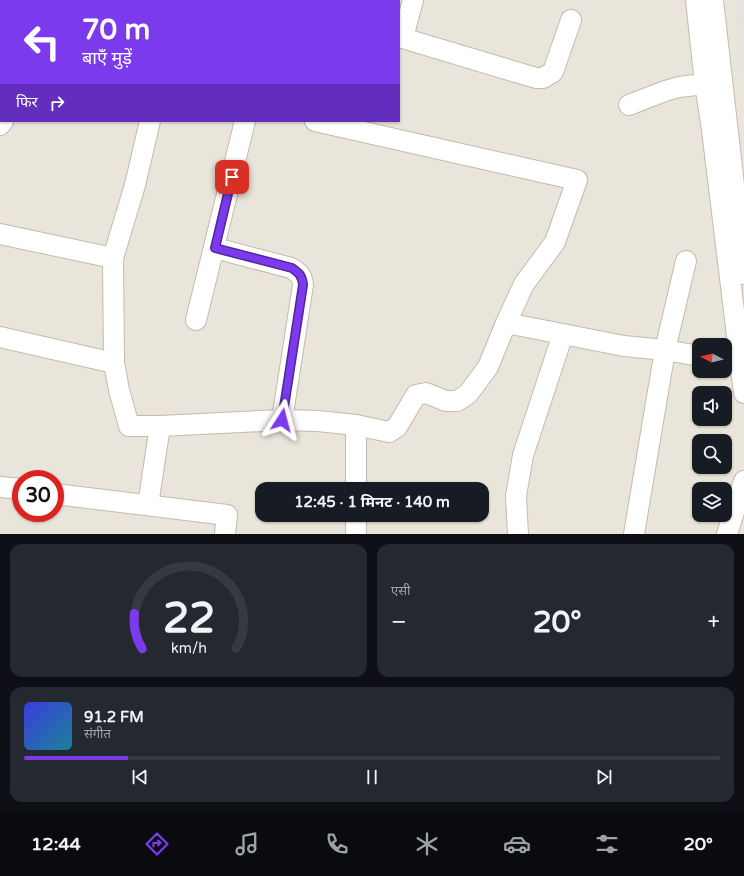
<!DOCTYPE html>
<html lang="hi">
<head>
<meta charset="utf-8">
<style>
  :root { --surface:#171b24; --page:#242831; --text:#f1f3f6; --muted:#9ea1a6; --line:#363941; --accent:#7c3aed }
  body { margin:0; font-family:"Varela Round","Noto Sans Devanagari",sans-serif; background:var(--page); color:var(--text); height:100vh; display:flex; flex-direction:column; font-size:15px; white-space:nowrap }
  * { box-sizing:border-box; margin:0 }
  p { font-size:13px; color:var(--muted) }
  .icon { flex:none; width:22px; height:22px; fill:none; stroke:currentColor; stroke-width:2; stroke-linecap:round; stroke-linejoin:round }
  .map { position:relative; height:534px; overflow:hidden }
  .panel { display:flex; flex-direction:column; gap:10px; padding:10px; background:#0d0f14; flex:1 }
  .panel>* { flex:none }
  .guide { position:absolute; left:0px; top:0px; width:400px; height:122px; box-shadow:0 1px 3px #0004; background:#7c3aed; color:#fff; overflow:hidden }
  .needle { width:26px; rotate:277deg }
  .buttons { position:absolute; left:692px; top:338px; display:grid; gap:8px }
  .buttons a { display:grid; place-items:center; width:40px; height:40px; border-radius:8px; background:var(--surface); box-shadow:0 1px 3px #0004; font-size:20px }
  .speed { position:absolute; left:12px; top:470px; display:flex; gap:8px; font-size:20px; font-weight:700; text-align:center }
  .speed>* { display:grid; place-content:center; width:52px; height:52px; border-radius:50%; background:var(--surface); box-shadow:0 1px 3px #0004; line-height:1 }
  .speed .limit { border:6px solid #d22; background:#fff; color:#111 }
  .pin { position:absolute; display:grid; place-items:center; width:34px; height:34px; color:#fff; margin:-17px; border-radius:8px; box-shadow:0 2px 6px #0006 }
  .me { position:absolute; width:44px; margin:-22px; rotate:9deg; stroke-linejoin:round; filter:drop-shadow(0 0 3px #0008) }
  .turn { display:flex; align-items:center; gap:14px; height:84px; padding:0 16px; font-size:18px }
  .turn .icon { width:52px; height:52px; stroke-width:2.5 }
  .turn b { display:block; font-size:28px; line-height:34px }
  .then { display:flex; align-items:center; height:38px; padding:0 16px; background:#0003; gap:8px; font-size:15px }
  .big { font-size:30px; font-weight:700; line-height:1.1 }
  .panel .card { flex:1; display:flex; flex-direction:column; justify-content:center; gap:6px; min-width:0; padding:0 14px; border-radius:12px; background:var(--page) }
  .panel .dial { align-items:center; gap:0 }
  .dial svg { height:104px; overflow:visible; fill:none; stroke:var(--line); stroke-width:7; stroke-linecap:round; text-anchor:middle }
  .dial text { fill:var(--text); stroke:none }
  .song { display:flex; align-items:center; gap:12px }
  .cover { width:48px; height:48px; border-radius:6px; background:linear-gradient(135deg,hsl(240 70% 55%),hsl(190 70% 35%)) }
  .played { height:4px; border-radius:2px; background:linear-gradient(90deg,var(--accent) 15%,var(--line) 15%) }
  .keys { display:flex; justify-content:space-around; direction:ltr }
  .heat { display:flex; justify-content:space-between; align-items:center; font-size:22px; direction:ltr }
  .panel .tiles { flex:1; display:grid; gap:10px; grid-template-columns:1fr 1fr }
  .card:last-child { grid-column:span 2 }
  .trip { position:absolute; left:255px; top:482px; width:234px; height:40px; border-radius:12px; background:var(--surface); box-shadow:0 1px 3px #0004; font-weight:700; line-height:40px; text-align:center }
  .tab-bar { display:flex; height:64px; justify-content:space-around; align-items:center; background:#090b0e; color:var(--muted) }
  .tab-bar .icon { width:28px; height:28px }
  .tab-bar .selected { color:var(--accent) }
  .tab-bar b { font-size:18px; color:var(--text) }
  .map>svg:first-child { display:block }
  .residential { fill:#eae5da; fill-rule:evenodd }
  .industrial { fill:#e6e2dd }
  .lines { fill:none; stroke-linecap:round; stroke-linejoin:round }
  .minor-casing { stroke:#c2bbae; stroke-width:22 }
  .minor { stroke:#fff; stroke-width:20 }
  .route-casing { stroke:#51269a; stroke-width:10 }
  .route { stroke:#7c3aed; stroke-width:7 }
</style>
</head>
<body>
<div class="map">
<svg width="744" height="534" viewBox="0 0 744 534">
  <rect width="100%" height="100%" fill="#f6f3ec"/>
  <path class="residential" d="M0,0H744V534H0ZM1,1H399V121H1ZM699,345H725V371H699ZM699,393H725V419H699ZM699,441H725V467H699ZM21,479H55V513H21ZM262,489H482V515H262ZM699,489H725V515H699Z"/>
  <polygon class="industrial" points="735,0 744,0 744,79"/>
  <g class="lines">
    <defs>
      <g id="minor">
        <polyline points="266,0 270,1"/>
        <polyline points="696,0 705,84 712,130 744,393"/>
        <polyline points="713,0 744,274"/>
        <polyline points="49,1 50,0"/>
        <polyline points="180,1 180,0"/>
        <polyline points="399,37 536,78 543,78 553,72 571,20"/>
        <polyline points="403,38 413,0"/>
        <polyline points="629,105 665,91 679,87 705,84"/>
        <polyline points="150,121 135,185 113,258 114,363 119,390 129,426 160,426"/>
        <polyline points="315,121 577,180 555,242 524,284 506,323"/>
        <polyline points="0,125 3,121"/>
        <polyline points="0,234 113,258"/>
        <path d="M215,248L291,268C299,273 302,275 303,285L282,420"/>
        <polyline points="196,320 245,121"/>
        <polyline points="0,337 114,363"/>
        <polyline points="0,487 21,489"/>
        <polyline points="356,489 356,425"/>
        <polyline points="55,494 227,515 225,534"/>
        <polyline points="148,505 160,426 282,420 318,421 356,425 389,432 397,427 416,395 426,393 446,401 457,401 468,394 488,367 506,323 624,346 665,350 699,356"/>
        <polyline points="356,534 356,515"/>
        <polyline points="518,534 516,496 523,455 563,334"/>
        <polyline points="634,534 665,350 686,261"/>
        <polyline points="727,534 744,481"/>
      </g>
    </defs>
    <use href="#minor" class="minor-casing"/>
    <use href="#minor" class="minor"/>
  </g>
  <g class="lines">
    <defs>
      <path id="route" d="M232,177L215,248L292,268C299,273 302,275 303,285L282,420"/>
    </defs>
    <use href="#route" class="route-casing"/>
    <use href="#route" class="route"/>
  </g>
</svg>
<div class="buttons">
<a><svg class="needle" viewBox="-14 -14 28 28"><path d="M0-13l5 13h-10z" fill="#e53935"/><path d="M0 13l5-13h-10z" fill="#9ea1a6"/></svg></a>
<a><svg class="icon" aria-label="sound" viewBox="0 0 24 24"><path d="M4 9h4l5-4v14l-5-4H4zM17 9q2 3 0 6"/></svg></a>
<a><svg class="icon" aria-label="search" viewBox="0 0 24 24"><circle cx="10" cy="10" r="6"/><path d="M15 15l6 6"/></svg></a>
<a><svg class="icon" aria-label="layers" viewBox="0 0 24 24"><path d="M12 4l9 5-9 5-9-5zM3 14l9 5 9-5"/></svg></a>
</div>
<div class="speed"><div class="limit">30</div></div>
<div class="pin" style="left:232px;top:177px;background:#d93025"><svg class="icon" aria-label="arrive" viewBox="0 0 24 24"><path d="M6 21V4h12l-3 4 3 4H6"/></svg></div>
<svg class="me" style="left:282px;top:420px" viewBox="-20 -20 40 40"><path d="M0-17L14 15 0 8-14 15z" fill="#7c3aed" stroke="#fff" stroke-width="4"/></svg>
<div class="trip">12:45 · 1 मिनट · 140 m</div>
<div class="guide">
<div class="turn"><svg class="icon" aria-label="left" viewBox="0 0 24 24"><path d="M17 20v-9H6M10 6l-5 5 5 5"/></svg><div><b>70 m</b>बाएँ मुड़ें</div></div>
<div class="then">फिर<svg class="icon" aria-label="right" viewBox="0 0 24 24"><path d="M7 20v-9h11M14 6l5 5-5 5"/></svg></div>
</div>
</div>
<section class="panel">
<div class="tiles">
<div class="card dial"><svg viewBox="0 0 100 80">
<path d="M14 69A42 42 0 1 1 86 69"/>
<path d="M14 69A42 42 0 0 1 8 42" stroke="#7c3aed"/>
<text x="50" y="56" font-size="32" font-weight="700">22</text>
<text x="50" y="72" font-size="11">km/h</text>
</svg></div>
<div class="card"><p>एसी</p>
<div class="heat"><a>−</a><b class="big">20°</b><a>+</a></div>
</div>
<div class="card">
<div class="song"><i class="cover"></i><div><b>91.2 FM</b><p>संगीत</p></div></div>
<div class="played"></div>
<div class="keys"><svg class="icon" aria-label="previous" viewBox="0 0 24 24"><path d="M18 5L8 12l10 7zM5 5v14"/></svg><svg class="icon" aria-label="pause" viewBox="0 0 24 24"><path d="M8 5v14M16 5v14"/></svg><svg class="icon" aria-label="next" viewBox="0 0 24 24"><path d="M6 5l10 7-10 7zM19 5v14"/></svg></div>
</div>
</div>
</section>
<nav class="tab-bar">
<b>12:44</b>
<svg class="icon selected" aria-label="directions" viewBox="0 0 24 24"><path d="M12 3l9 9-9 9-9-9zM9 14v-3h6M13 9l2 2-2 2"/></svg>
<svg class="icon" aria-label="music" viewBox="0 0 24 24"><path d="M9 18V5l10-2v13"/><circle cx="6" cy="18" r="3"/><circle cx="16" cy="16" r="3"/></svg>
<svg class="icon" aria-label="phone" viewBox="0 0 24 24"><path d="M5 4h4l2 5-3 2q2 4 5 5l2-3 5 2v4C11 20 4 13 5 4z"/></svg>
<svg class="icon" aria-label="climate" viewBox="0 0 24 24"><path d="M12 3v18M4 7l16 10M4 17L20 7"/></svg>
<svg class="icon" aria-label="car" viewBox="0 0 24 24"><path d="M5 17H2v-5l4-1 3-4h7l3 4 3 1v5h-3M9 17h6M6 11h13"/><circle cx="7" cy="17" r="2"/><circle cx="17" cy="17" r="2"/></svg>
<svg class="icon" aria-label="filters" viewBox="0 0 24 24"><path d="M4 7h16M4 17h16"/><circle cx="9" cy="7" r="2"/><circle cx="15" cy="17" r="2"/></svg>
<b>20°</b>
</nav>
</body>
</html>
